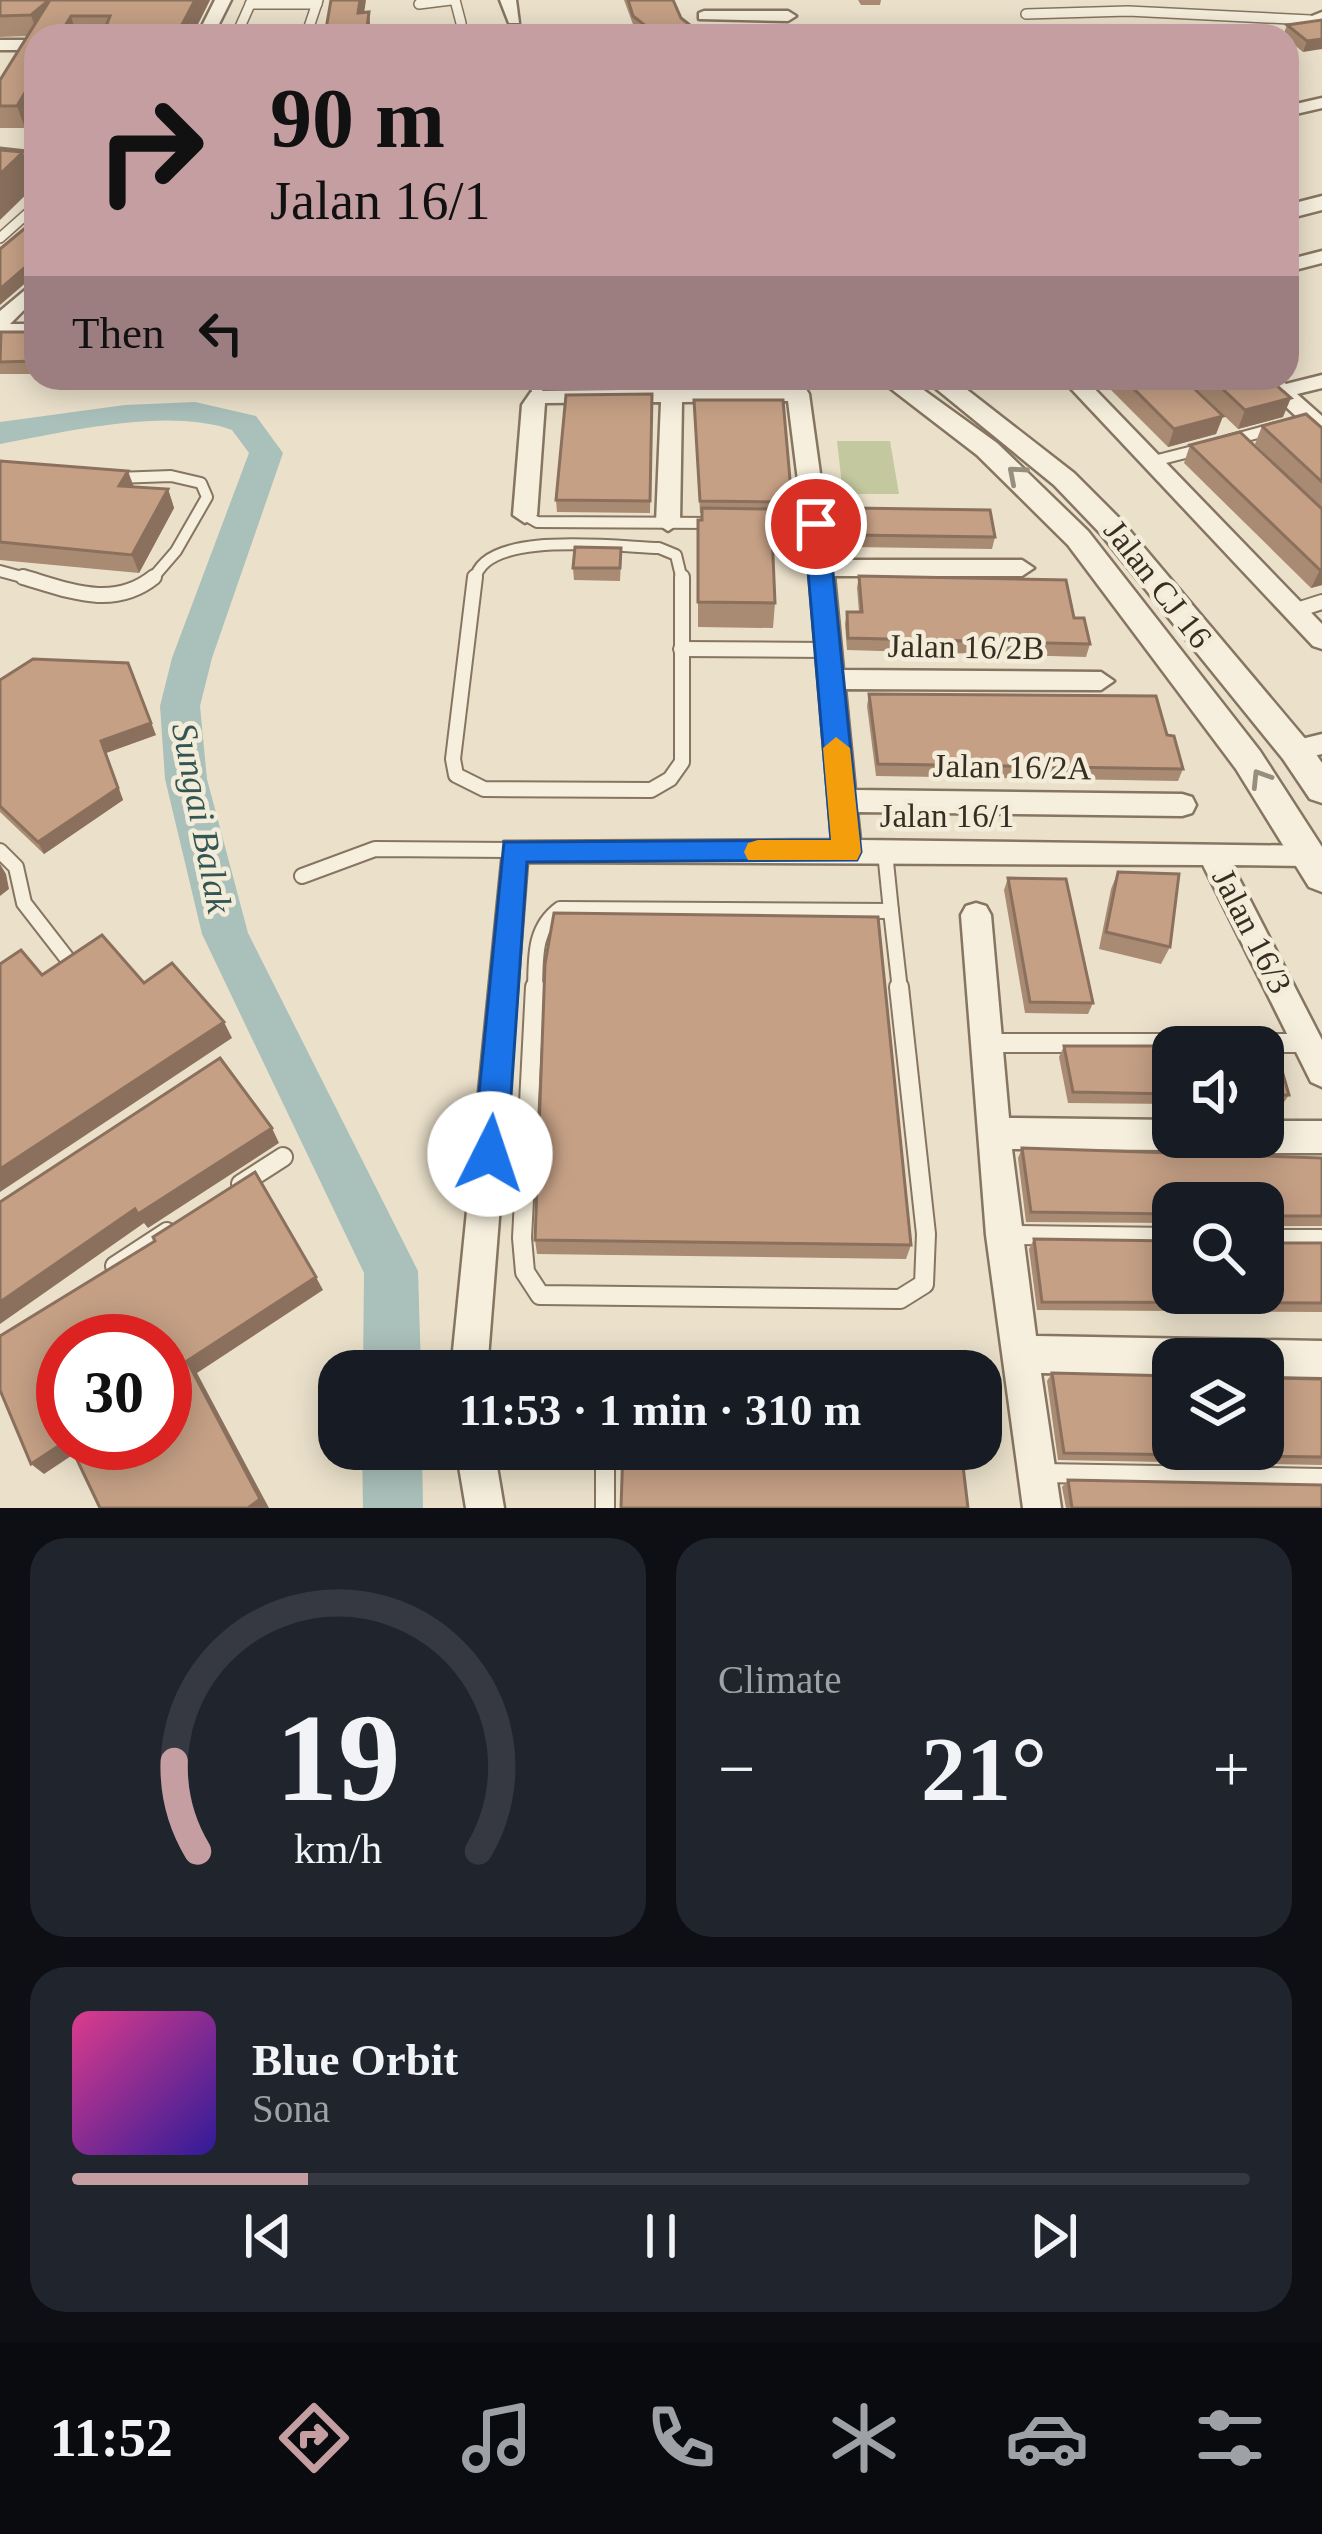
<!DOCTYPE html>
<html lang="en">
<head>
<meta charset="utf-8">
<style>
  :root { --surface:#171b24; --page:#20242c; --text:#f1f3f6; --muted:#9ea1a6; --line:#363941; --accent:#c49ea0 }
  body { margin:0; font-family:"Times New Roman",serif; background:var(--page); color:var(--text); height:100vh; display:flex; flex-direction:column; font-size:45px; white-space:nowrap }
  * { box-sizing:border-box; margin:0 }
  p { font-size:39px; color:var(--muted) }
  .icon { flex:none; width:66px; height:66px; fill:none; stroke:currentColor; stroke-width:2; stroke-linecap:round; stroke-linejoin:round }
  .map { position:relative; height:1508px; overflow:hidden }
  .panel { display:flex; flex-direction:column; gap:30px; padding:30px; background:#0d0f14; flex:1 }
  .panel>* { flex:none }
  .guide { position:absolute; left:24px; top:24px; width:1275px; height:366px; border-radius:36px; box-shadow:0 6px 30px #0003; background:#c49ea0; color:#111; overflow:hidden }
  .buttons { position:absolute; left:1152px; top:1026px; display:grid; gap:24px }
  .buttons a { display:grid; place-items:center; width:132px; height:132px; border-radius:24px; background:var(--surface); box-shadow:0 6px 30px #0003; font-size:60px }
  .speed { position:absolute; left:36px; top:1314px; display:flex; gap:24px; font-size:60px; font-weight:700; text-align:center }
  .speed>* { display:grid; place-content:center; width:156px; height:156px; border-radius:50%; background:var(--surface); box-shadow:0 6px 30px #0003; line-height:1 }
  .speed .limit { border:18px solid #d22; background:#fff; color:#111 }
  .pin { position:absolute; display:grid; place-items:center; width:102px; height:102px; color:#fff; margin:-51px; border:6px solid #fff; border-radius:50%; box-shadow:0 3px 12px #0007 }
  .me { position:absolute; width:132px; margin:-66px; rotate:4deg; stroke-linejoin:round; filter:drop-shadow(0 0 9px #0008) }
  .turn { display:flex; align-items:center; gap:42px; height:252px; padding:0 48px; font-size:54px }
  .turn .icon { width:156px; height:156px; stroke-width:2.5 }
  .turn b { display:block; font-size:84px; line-height:102px }
  .then { display:flex; align-items:center; height:114px; padding:0 48px; background:#0003; gap:24px; font-size:45px }
  .big { font-size:90px; font-weight:600; line-height:1.1 }
  .panel .tile { flex:1; display:flex; flex-direction:column; justify-content:center; gap:18px; min-width:0; padding:0 42px; border-radius:36px; background:var(--page) }
  .panel .dial { align-items:center; gap:0 }
  .dial svg { height:312px; overflow:visible; fill:none; stroke:var(--line); stroke-width:7; stroke-linecap:round; text-anchor:middle }
  .dial text { fill:var(--text); stroke:none }
  .song { display:flex; align-items:center; gap:36px }
  .cover { width:144px; height:144px; border-radius:18px; background:linear-gradient(135deg,hsl(330 70% 55%),hsl(250 70% 35%)) }
  .played { height:12px; border-radius:6px; background:linear-gradient(90deg,var(--accent) 20%,var(--line) 20%) }
  .keys { display:flex; justify-content:space-around; direction:ltr }
  .heat { display:flex; justify-content:space-between; align-items:center; font-size:66px; direction:ltr }
  .panel .tiles { flex:1; display:grid; gap:30px; grid-template-columns:1fr 1fr }
  .tile:last-child { grid-column:span 2 }
  .trip { position:absolute; left:318px; top:1350px; width:684px; height:120px; border-radius:36px; background:var(--surface); box-shadow:0 6px 30px #0003; font-weight:600; line-height:120px; text-align:center }
  .menu { display:flex; height:192px; justify-content:space-around; align-items:center; background:#090b0e; color:var(--muted) }
  .menu .icon { width:84px; height:84px }
  .menu .active { color:var(--accent) }
  .menu b { font-size:54px; color:var(--text) }
  .map>svg:first-child { display:block }
  .green { fill:#c3c89f }
  .lines { fill:none; stroke-linecap:round; stroke-linejoin:round }
  .river { fill:#aac0ba; fill-rule:evenodd }
  .service-far3-casing { stroke:#867560; stroke-width:12 }
  .service-far2-casing { stroke:#867560; stroke-width:14 }
  .service-far1-casing { stroke:#867560; stroke-width:18 }
  .service-casing { stroke:#867560; stroke-width:22 }
  .minor-casing { stroke:#867560; stroke-width:5 }
  .tertiary-casing { stroke:#867560; stroke-width:5 }
  .service-far3 { stroke:#f6efdd; stroke-width:9 }
  .service-far2 { stroke:#f6efdd; stroke-width:10 }
  .service-far1 { stroke:#f6efdd; stroke-width:14 }
  .service { stroke:#f6efdd; stroke-width:18 }
  .minor { fill:#f6efdd; fill-rule:evenodd }
  .tertiary { fill:#f6efdd; fill-rule:evenodd }
  .wall { fill:#a98a72 }
  .shaded-wall { fill:#8a705d }
  .building { fill:#c5a085; stroke:#8a705d; stroke-width:3 }
  .oneway { stroke:#978e80 }
  .route { fill:#1a73e8; stroke:#114b97; stroke-width:3 }
  .slow { fill:#f59e0b }
  .labels { text-anchor:middle; dominant-baseline:central; stroke-width:9; stroke-linejoin:round; paint-order:stroke }
  .street-label { font-size:33px; fill:#382d22; stroke:#f3ecd9 }
  .water-label { font-size:36px; font-style:italic; fill:#335654; stroke:#f3ecd9 }
</style>
</head>
<body>
<div class="map">
<svg width="1322" height="1508" viewBox="0 0 1322 1508">
  <rect width="100%" height="100%" fill="#ebe1cb"/>
  <polygon class="green" points="837,441 890,441 899,494 843,494"/>
  <g class="lines">
    <g class="river">
      <path d="M195,402L256,416L283,453L212,658L200,706L207,779L248,933L418,1271L421,1371H363L364,1273L202,934L165,779L160,706L172,658L249,453L232,430C167,407 67,432 0,444V422L125,405Z"/>
      <polygon points="362,1449 422,1449 423,1508 363,1508"/>
    </g>
    <defs>
      <g id="service-far3">
        <polyline points="455,0 461,23"/>
        <polyline points="250,4 317,4"/>
        <polyline points="419,4 451,0"/>
        <polyline points="1026,14 1128,11 1310,20"/>
        <polyline points="236,36 252,0"/>
        <polyline points="306,36 318,0"/>
        <polyline points="0,172 36,177"/>
        <polyline points="0,238 36,206"/>
      </g>
      <g id="service-far2">
        <polyline points="533,378 539,397"/>
        <polyline points="1228,441 1276,428"/>
        <polyline points="1154,461 1201,449"/>
        <polyline points="116,478 171,476 201,483 207,497 176,551 151,580"/>
        <polyline points="525,515 537,522 715,523"/>
        <polyline points="755,524 816,524"/>
        <polyline points="0,571 33,580"/>
        <path d="M475,580C483,529 618,547 659,548L676,555L682,580"/>
      </g>
      <g id="service-far1">
        <path d="M23,577C68,590 113,610 154,577"/>
        <polyline points="475,577 453,759 456,775 484,789 651,790 670,779 682,762 682,577"/>
        <polyline points="1294,611 1322,602"/>
        <polyline points="681,649 827,650"/>
        <polyline points="0,851 16,867 24,903 69,961"/>
        <polyline points="885,852 891,911"/>
        <polyline points="302,876 375,849 514,850"/>
        <polyline points="891,911 900,990"/>
        <path d="M535,990C536,958 533,929 560,909L891,911"/>
      </g>
      <g id="service">
        <polyline points="535,987 522,1238 525,1272 540,1295 900,1299 924,1284 926,1234 899,987"/>
        <polyline points="989,1043 1308,1043"/>
        <polyline points="241,1184 283,1157"/>
        <polyline points="1008,1235 1173,1237"/>
        <polyline points="1263,1239 1322,1239"/>
        <polyline points="115,1266 167,1232"/>
        <polyline points="605,1449 605,1508"/>
        <polyline points="1042,1473 1322,1478"/>
      </g>
      <g id="minor">
        <polygon points="215,0 231,0 213,36 197,36"/>
        <polygon points="500,0 516,0 519,23 509,23"/>
        <polygon points="704,11 788,11 796,16 788,21 699,19 699,13"/>
        <polygon points="1322,12 1322,22 1310,25 1302,20"/>
        <rect x="0" y="40" width="36" height="10"/>
        <polygon points="1322,98 1322,108 1287,116 1287,106"/>
        <polygon points="0,149 36,153 36,163 0,159"/>
        <polygon points="1322,251 1322,263 1287,272 1287,260"/>
        <polygon points="36,281 36,298 10,324 36,324 36,336 0,336 0,311"/>
        <polygon points="1322,375 1322,388 1297,394 1322,416 1322,435 1314,433 1255,378 1278,378 1286,384"/>
        <polygon points="777,378 799,378 809,394 832,560 1022,560 1034,568 1022,576 834,576 843,670 1101,672 1114,681 1101,690 845,689 855,790 1182,794 1192,797 1196,805 1192,813 1182,816 857,812 860,840 1318,846 1322,853 1318,862 1308,866 1232,865 1322,1040 1322,1087 1311,1082 1203,865 527,862 487,1371 451,1371 504,842 832,840 809,568 788,401 682,402 680,523 668,531 656,523 661,402 545,403 537,515 525,523 513,515 522,405 531,392 539,391 783,388"/>
        <polygon points="1061,378 1084,378 1322,624 1322,649 1313,646"/>
        <polygon points="1322,734 1322,754 1295,760 1285,757 1282,750 1285,743"/>
        <polygon points="976,903 986,906 991,915 1009,1118 1173,1120 1173,1137 1189,1137 1185,1146 1173,1150 1012,1149 1036,1336 1322,1341 1322,1377 1263,1376 1263,1359 1173,1359 1173,1375 1041,1373 1061,1508 1023,1508 986,1235 961,915 966,906"/>
        <polygon points="1263,1121 1322,1121 1322,1153 1263,1153 1251,1148 1246,1137 1263,1137"/>
        <polygon points="456,1449 494,1449 504,1508 466,1508"/>
      </g>
      <g id="tertiary">
        <polygon points="1322,196 1322,210 1287,219 1287,205"/>
        <polygon points="877,378 907,378 997,443 1088,531 1260,751 1322,847 1322,892 1309,887 1236,769 1068,545 977,455"/>
        <polygon points="923,378 952,378 1074,473 1120,519 1307,741 1322,763 1322,803 1310,799 1283,759 1100,533 1054,485"/>
      </g>
    </defs>
    <use href="#service-far3" class="service-far3-casing"/>
    <use href="#service-far2" class="service-far2-casing"/>
    <use href="#service-far1" class="service-far1-casing"/>
    <use href="#service" class="service-casing"/>
    <use href="#minor" class="minor-casing"/>
    <use href="#tertiary" class="tertiary-casing"/>
    <use href="#service-far3" class="service-far3"/>
    <use href="#service-far2" class="service-far2"/>
    <use href="#service-far1" class="service-far1"/>
    <use href="#service" class="service"/>
    <use href="#minor" class="minor"/>
    <use href="#tertiary" class="tertiary"/>
  </g>
  <g class="wall">
    <polygon points="0,0 210,0 192,36 36,36 36,108 25,128 0,128 0,80 27,36 0,37"/>
    <polygon points="624,0 673,0 681,18 695,29 695,36 639,36 640,33 634,27"/>
    <polygon points="858,0 881,0 880,5 861,5"/>
    <polygon points="1322,20 1303,52 1287,39 1287,36 1283,36 1287,25"/>
    <polygon points="36,332 36,374 0,374 0,334"/>
    <polygon points="569,378 652,378 652,385 569,386"/>
    <polygon points="1099,378 1183,378 1223,416 1216,434 1168,447"/>
    <polygon points="1185,378 1268,378 1283,417 1238,429"/>
    <polygon points="652,394 650,513 557,512 556,500"/>
    <polygon points="694,400 792,502 791,514 771,514 775,603 773,628 698,627 698,520 701,520 702,513 700,513"/>
    <polygon points="1262,426 1322,428 1322,585 1311,588 1184,463 1190,445 1320,507 1255,444"/>
    <polygon points="0,461 134,487 168,489 174,508 139,573 0,560"/>
    <polygon points="851,508 995,537 992,549 851,547 849,521"/>
    <polygon points="621,560 620,581 574,580 573,568"/>
    <polygon points="859,576 1074,618 1090,644 1086,657 847,650 845,624 847,612 859,612 857,588"/>
    <polygon points="0,680 156,735 106,753 123,800 44,854 0,812"/>
    <polygon points="869,694 1183,769 1178,781 876,776 867,706"/>
    <polygon points="1118,872 1170,947 1161,964 1099,949 1111,889"/>
    <polygon points="1008,878 1093,1003 1088,1014 1025,1013 1004,890"/>
    <polygon points="1064,1046 1275,1046 1289,1095 1282,1105 1263,1105 1263,1047 1173,1047 1173,1104 1068,1103 1059,1057"/>
    <polygon points="1022,1148 1322,1158 1322,1226 1263,1226 1263,1203 1173,1203 1173,1223 1026,1222 1018,1158"/>
    <polygon points="1034,1239 1322,1243 1322,1312 1037,1310 1029,1249"/>
    <polygon points="535,1240 911,1245 906,1259 537,1254"/>
    <polygon points="1052,1373 1322,1379 1322,1465 1058,1460 1047,1381"/>
    <polygon points="1068,1480 1322,1508 1066,1508 1062,1487"/>
  </g>
  <g class="shaded-wall">
    <polygon points="49,0 38,36 31,15"/>
    <polygon points="195,0 210,0 192,36 176,36"/>
    <polygon points="360,0 366,0 361,34 358,13"/>
    <polygon points="369,12 371,36 366,36"/>
    <polygon points="71,16 77,36 59,36"/>
    <polygon points="695,29 695,36 677,36 677,33"/>
    <polygon points="1322,39 1322,49 1303,52 1307,41"/>
    <polygon points="36,74 36,108 25,128 17,106"/>
    <polygon points="23,152 35,186 0,220 0,174"/>
    <polygon points="36,258 36,274 0,305 0,289"/>
    <polygon points="1291,398 1283,417 1238,429 1245,410"/>
    <polygon points="1223,416 1216,434 1168,447 1174,429"/>
    <polygon points="128,471 135,490 119,486"/>
    <polygon points="168,489 174,508 139,573 132,555"/>
    <polygon points="1322,569 1322,585 1311,588 1320,570"/>
    <polygon points="128,663 156,735 106,753 123,800 44,854 38,842"/>
    <polygon points="0,864 6,874 9,889 0,896"/>
    <polygon points="224,1022 232,1038 0,1192 0,1169"/>
    <polygon points="272,1128 279,1143 148,1228 144,1223 0,1324 0,1302 135,1209"/>
    <polygon points="316,1277 323,1290 197,1373 269,1508 248,1508 187,1361"/>
    <polygon points="63,1443 72,1443 80,1450 44,1474 31,1464"/>
  </g>
  <g class="building">
    <polygon points="0,0 49,0 31,15 0,16"/>
    <polygon points="50,0 195,0 176,36 102,36 110,16 71,16 59,36 36,36 36,74 17,106 0,106 0,80"/>
    <polygon points="331,0 360,0 358,13 369,12 366,36 290,36 325,35"/>
    <polygon points="628,0 673,0 681,18 695,29 677,33 681,36 642,36 639,33 651,30 633,16"/>
    <polygon points="1322,20 1322,39 1307,41 1287,25"/>
    <polygon points="0,150 23,152 0,174"/>
    <polygon points="36,219 36,258 0,289 0,249"/>
    <polygon points="1,332 36,332 36,361 0,362"/>
    <polygon points="1123,378 1183,378 1223,416 1174,429"/>
    <polygon points="1211,378 1268,378 1291,398 1245,410"/>
    <polygon points="652,394 650,501 556,500 566,395"/>
    <polygon points="694,400 783,400 792,502 700,501"/>
    <polygon points="1306,414 1322,428 1322,482 1262,426"/>
    <polygon points="1240,432 1322,509 1322,569 1320,570 1190,445"/>
    <polygon points="0,461 128,471 119,486 168,489 132,555 0,542"/>
    <polygon points="702,508 771,509 775,603 698,602 698,520 702,520"/>
    <polygon points="851,508 990,510 995,537 853,535"/>
    <polygon points="575,547 621,548 620,568 573,568"/>
    <polygon points="859,576 1066,580 1074,618 1084,618 1090,644 848,638 847,612 862,612"/>
    <polygon points="33,659 128,663 151,723 101,741 118,788 38,842 0,806 0,680"/>
    <polygon points="869,694 1156,696 1167,735 1174,736 1183,769 878,764"/>
    <polygon points="1118,872 1179,874 1170,947 1106,932"/>
    <polygon points="1008,878 1066,879 1093,1003 1030,1002"/>
    <polygon points="554,913 878,917 911,1245 535,1240 545,964"/>
    <polygon points="102,935 144,983 172,963 224,1022 0,1169 0,964 21,950 42,975"/>
    <polygon points="1064,1046 1275,1046 1289,1095 1263,1095 1263,1047 1173,1047 1173,1094 1073,1092"/>
    <polygon points="220,1058 272,1128 138,1214 135,1209 0,1302 0,1202"/>
    <polygon points="1022,1148 1322,1158 1322,1216 1270,1216 1263,1223 1263,1203 1173,1203 1173,1214 1031,1212"/>
    <polygon points="255,1172 316,1277 187,1361 260,1499 248,1508 100,1508 69,1443 165,1443 165,1341 63,1341 63,1443 31,1464 0,1390 0,1336 155,1241 153,1237"/>
    <polygon points="1034,1239 1173,1241 1173,1293 1263,1293 1263,1239 1271,1243 1322,1243 1322,1303 1042,1302"/>
    <polygon points="1052,1373 1173,1376 1173,1449 1263,1449 1263,1378 1322,1379 1322,1457 1064,1453"/>
    <polygon points="623,1449 961,1449 968,1508 621,1508"/>
    <polygon points="1068,1480 1322,1485 1322,1508 1072,1508"/>
  </g>
  <defs><path id="oneway-chevron" d="M-2-3.5L2.5 0L-2 3.5" fill="none" stroke-width="1.6" stroke-linecap="round" stroke-linejoin="round" transform="scale(3)"/></defs>
  <g class="oneway">
    <use href="#oneway-chevron" transform="translate(1016 474) rotate(-139)"/>
    <use href="#oneway-chevron" transform="translate(1260 778) rotate(-122)"/>
  </g>
  <polygon class="route" points="816,517 828,524 861,852 857,860 527,862 507,1154 502,1165 490,1169 478,1165 473,1154 504,842 831,840 804,524"/>
  <polygon class="slow" points="836,737 850,748 861,852 857,860 748,860 744,852 748,843 758,840 831,840 823,748"/>
  <g class="labels">
    <g class="street-label">
      <text transform="translate(1158 584) rotate(52)">Jalan CJ 16</text>
      <text transform="translate(966 647) rotate(1)">Jalan 16/2B</text>
      <text transform="translate(1012 767) rotate(1)">Jalan 16/2A</text>
      <text x="947" y="816">Jalan 16/1</text>
      <text transform="translate(1252 931) rotate(63)">Jalan 16/3</text>
    </g>
    <g class="water-label">
      <text transform="translate(202 818) rotate(79)">Sungai Balak</text>
    </g>
  </g>
</svg>
<div class="buttons">
<a><svg class="icon" aria-label="sound" viewBox="0 0 24 24"><path d="M4 9h4l5-4v14l-5-4H4zM17 9q2 3 0 6"/></svg></a>
<a><svg class="icon" aria-label="search" viewBox="0 0 24 24"><circle cx="10" cy="10" r="6"/><path d="M15 15l6 6"/></svg></a>
<a><svg class="icon" aria-label="layers" viewBox="0 0 24 24"><path d="M12 4l9 5-9 5-9-5zM3 14l9 5 9-5"/></svg></a>
</div>
<div class="speed"><div class="limit">30</div></div>
<div class="pin" style="left:816px;top:524px;background:#d93025"><svg class="icon" aria-label="arrive" viewBox="0 0 24 24"><path d="M6 21V4h12l-3 4 3 4H6"/></svg></div>
<svg class="me" style="left:490px;top:1154px" viewBox="-20 -20 40 40"><circle r="19" fill="#fff"/><path d="M0-13L10 11 0 6-10 11z" fill="#1a73e8"/></svg>
<div class="trip">11:53 · 1 min · 310 m</div>
<div class="guide">
<div class="turn"><svg class="icon" aria-label="right" viewBox="0 0 24 24"><path d="M7 20v-9h11M14 6l5 5-5 5"/></svg><div><b>90 m</b>Jalan 16/1</div></div>
<div class="then">Then<svg class="icon" aria-label="left" viewBox="0 0 24 24"><path d="M17 20v-9H6M10 6l-5 5 5 5"/></svg></div>
</div>
</div>
<section class="panel">
<div class="tiles">
<div class="tile dial"><svg viewBox="0 0 100 80">
<path d="M14 69A42 42 0 1 1 86 69"/>
<path d="M14 69A42 42 0 0 1 8 46" stroke="#c49ea0"/>
<text x="50" y="56" font-size="32" font-weight="700">19</text>
<text x="50" y="72" font-size="11">km/h</text>
</svg></div>
<div class="tile"><p>Climate</p>
<div class="heat"><a>−</a><b class="big">21°</b><a>+</a></div>
</div>
<div class="tile">
<div class="song"><i class="cover"></i><div><b>Blue Orbit</b><p>Sona</p></div></div>
<div class="played"></div>
<div class="keys"><svg class="icon" aria-label="previous" viewBox="0 0 24 24"><path d="M18 5L8 12l10 7zM5 5v14"/></svg><svg class="icon" aria-label="pause" viewBox="0 0 24 24"><path d="M8 5v14M16 5v14"/></svg><svg class="icon" aria-label="next" viewBox="0 0 24 24"><path d="M6 5l10 7-10 7zM19 5v14"/></svg></div>
</div>
</div>
</section>
<nav class="menu">
<b>11:52</b>
<svg class="icon active" aria-label="directions" viewBox="0 0 24 24"><path d="M12 3l9 9-9 9-9-9zM9 14v-3h6M13 9l2 2-2 2"/></svg>
<svg class="icon" aria-label="music" viewBox="0 0 24 24"><path d="M9 18V5l10-2v13"/><circle cx="6" cy="18" r="3"/><circle cx="16" cy="16" r="3"/></svg>
<svg class="icon" aria-label="phone" viewBox="0 0 24 24"><path d="M5 4h4l2 5-3 2q2 4 5 5l2-3 5 2v4C11 20 4 13 5 4z"/></svg>
<svg class="icon" aria-label="climate" viewBox="0 0 24 24"><path d="M12 3v18M4 7l16 10M4 17L20 7"/></svg>
<svg class="icon" aria-label="car" viewBox="0 0 24 24"><path d="M5 17H2v-5l4-1 3-4h7l3 4 3 1v5h-3M9 17h6M6 11h13"/><circle cx="7" cy="17" r="2"/><circle cx="17" cy="17" r="2"/></svg>
<svg class="icon" aria-label="filters" viewBox="0 0 24 24"><path d="M4 7h16M4 17h16"/><circle cx="9" cy="7" r="2"/><circle cx="15" cy="17" r="2"/></svg>
</nav>
</body>
</html>
